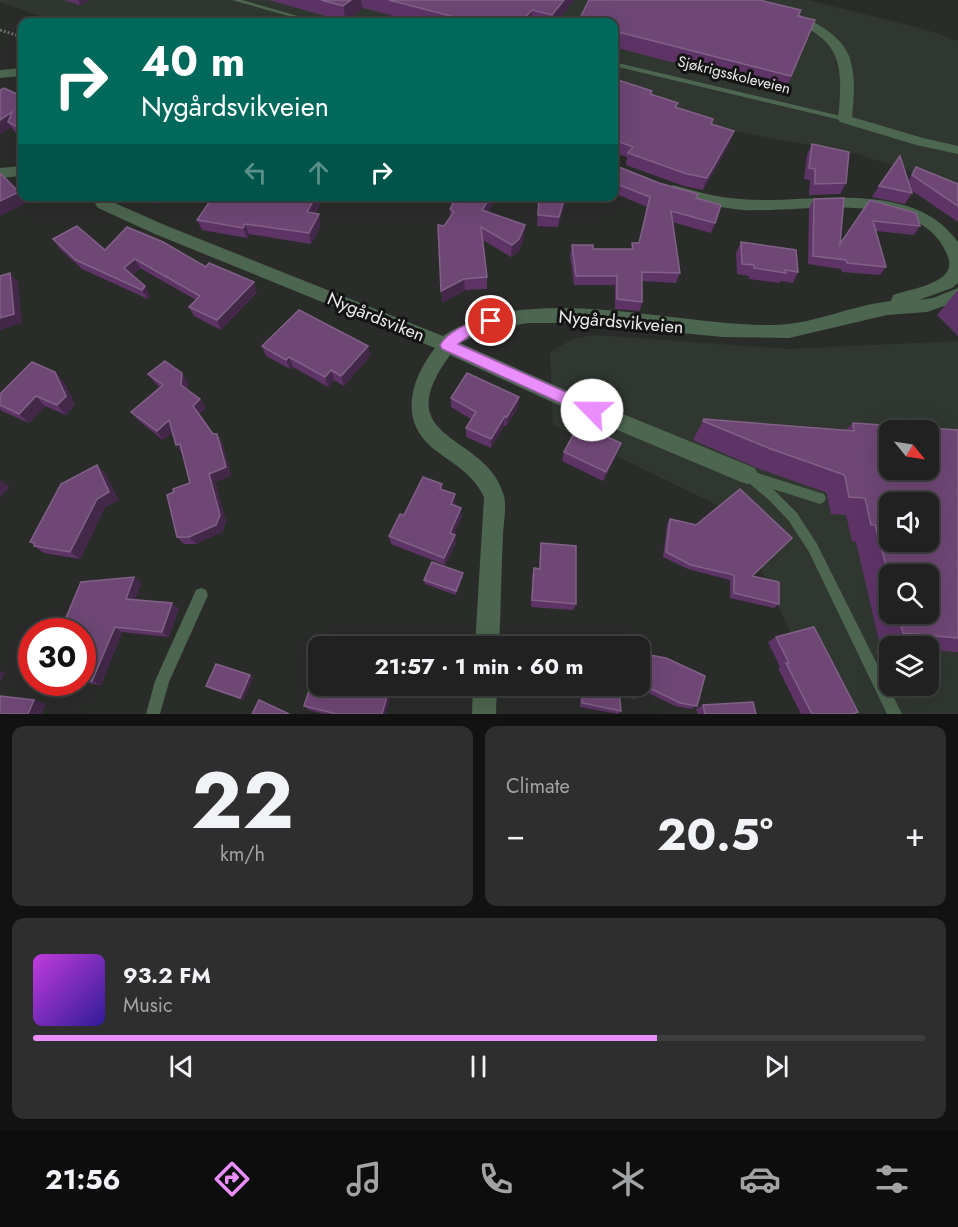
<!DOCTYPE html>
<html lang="en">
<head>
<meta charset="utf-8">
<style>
  :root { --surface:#202120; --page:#2d2e2d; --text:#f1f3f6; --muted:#a2a3a5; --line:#3d3e3e; --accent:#ea8dfd }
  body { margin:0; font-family:Jost,sans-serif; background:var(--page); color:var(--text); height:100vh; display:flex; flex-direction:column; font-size:22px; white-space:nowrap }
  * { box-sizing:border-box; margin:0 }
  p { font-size:20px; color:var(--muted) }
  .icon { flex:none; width:33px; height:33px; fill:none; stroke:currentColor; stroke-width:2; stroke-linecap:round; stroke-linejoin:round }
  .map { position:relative; height:714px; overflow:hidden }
  .drawer { display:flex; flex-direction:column; gap:12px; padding:12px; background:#121212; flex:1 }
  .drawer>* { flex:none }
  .banner { position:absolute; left:18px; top:18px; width:600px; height:183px; border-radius:12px; box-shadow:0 6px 24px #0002,0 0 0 2px var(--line); background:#00695c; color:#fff; overflow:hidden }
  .needle { width:39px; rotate:120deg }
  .buttons { position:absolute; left:879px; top:420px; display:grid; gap:12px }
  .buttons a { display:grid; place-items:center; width:60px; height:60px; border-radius:12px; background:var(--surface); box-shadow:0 6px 24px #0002,0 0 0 2px var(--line); font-size:30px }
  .speed { position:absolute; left:18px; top:618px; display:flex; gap:12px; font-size:30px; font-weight:700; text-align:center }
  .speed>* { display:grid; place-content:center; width:78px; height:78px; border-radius:50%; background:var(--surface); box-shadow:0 6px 24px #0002,0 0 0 2px var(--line); line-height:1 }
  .speed .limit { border:9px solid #d22; background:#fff; color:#111 }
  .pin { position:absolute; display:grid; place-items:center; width:51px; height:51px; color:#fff; margin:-26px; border:3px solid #fff; border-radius:50%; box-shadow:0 2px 6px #0007 }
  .me { position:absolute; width:66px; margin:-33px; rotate:293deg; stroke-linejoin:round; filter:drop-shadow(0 0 4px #0008) }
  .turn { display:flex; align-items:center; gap:21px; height:126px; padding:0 24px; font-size:27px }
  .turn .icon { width:78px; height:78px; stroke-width:2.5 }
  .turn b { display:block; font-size:42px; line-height:51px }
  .lanes { display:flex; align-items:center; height:57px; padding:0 24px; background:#0003; justify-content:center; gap:30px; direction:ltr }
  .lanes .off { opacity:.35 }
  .big { font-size:45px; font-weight:700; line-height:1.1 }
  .drawer .widget { flex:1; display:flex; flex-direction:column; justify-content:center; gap:9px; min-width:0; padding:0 21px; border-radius:12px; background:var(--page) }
  .drawer .dial { align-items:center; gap:0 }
  .dial b { font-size:78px; line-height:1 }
  .song { display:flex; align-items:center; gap:18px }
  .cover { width:72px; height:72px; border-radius:9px; background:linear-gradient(135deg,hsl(290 70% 55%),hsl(250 70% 35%)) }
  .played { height:6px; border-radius:3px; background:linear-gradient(90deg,var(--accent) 70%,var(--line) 70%) }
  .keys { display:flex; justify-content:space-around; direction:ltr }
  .heat { display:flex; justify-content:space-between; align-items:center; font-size:33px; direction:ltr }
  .drawer .tiles { flex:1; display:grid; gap:12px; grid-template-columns:1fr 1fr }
  .widget:last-child { grid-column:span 2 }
  .trip { position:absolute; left:308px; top:636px; width:342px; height:60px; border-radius:12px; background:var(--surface); box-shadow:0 6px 24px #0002,0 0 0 2px var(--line); font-weight:700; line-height:60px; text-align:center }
  .tab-bar { display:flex; height:96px; justify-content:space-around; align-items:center; background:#0d0d0d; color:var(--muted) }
  .tab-bar .icon { width:42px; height:42px }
  .tab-bar .selected { color:var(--accent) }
  .tab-bar b { font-size:27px; color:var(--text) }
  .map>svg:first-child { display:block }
  .built { fill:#303730; fill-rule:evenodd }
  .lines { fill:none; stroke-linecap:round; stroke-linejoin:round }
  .path { stroke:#6f716f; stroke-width:3; stroke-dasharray:2 2; stroke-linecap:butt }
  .lane { fill:#4d664f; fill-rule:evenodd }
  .street { fill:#4d664f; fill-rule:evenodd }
  .wall { fill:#5e3467; fill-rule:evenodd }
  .shaded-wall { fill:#432849 }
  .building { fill:#6e4775; stroke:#816187; stroke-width:1.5; fill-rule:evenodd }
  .route { fill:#ea8dfd; stroke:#985ca4; stroke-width:1.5 }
  .labels { text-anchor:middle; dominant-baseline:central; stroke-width:6; stroke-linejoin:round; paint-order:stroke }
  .far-street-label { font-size:15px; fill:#eaebea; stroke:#131413 }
  .street-label { font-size:18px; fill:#eaebea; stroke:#131413 }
</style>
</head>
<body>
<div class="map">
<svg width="958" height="714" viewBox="0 0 958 714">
  <rect width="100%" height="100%" fill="#2a2c2a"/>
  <g class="built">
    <polygon points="0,0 807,0 927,30 958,41 958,187 858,154 614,109 614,22 69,22 48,19 0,2"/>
    <path d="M594,335L788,349L958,341V714H829L735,514L553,425L550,352L573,339ZM890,430H928V470H890ZM890,502H928V542H890ZM890,574H928V614H890ZM890,646H928V686H890Z"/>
  </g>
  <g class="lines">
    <polyline class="path" points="0,30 22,37"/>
    <g class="lane">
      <polygon points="232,0 242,0 319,22 310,22"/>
      <polygon points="614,62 845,117 849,119 845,121 614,66"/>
      <polygon points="748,470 824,494 826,498 824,502 820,504 773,489 797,513 817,544 902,714 887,714 809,552 789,521 769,500 744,479 742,475 744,471"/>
      <polygon points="201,588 206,590 208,595 169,682 160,714 146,714 155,681 196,590"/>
    </g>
    <g class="street">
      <path d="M742,0C773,0 838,25 849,56C856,75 854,98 852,117L923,138L958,146V154L916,145L840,122L838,119C845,54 838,38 776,14C766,10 751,7 742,0Z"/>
      <polygon points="22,68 22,76 0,78 0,70"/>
      <polygon points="22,166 22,176 0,178 0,168"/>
      <path d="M673,185C695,191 718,198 741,199C809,205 911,176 958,242V283L952,288L919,300L933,298L958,288V301L927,312L887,315L789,338L723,337L578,323H528L488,330L460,343L579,396L755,468L758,475L755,482L748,484L741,482L565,408L450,355C385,444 487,431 504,496C507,508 503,525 503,537C501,573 501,610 499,646H475L484,497C473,474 455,465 435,450C398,422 410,380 435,348L155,234L98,208L95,204L103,199L108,200L167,226L443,336C529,279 677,327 775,325C815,324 852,305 891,301L893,295C911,289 958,283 948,257C923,186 801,213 743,210C718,208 692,200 668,193L666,190Z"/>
      <polygon points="473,686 497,686 496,714 472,714"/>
    </g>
  </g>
  <g class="wall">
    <polygon points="64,0 89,0 80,5"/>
    <polygon points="269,0 574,0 557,22 417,22 363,8 346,22"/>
    <polygon points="589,0 799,16 815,20 785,92 614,47 614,22 578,22"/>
    <polygon points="614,81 652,91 651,95 712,124 730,143 703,190 684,186 626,165 627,157 615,153 615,150 614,149"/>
    <polygon points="22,92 22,136 15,132 11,127 0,134 19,95"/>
    <polygon points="812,144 846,183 840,194 809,195 810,180 804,179 807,155"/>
    <polygon points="916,167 958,184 958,222 911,190 912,193 905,204 872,197 879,186 908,181"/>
    <polygon points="614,175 696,198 715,223 711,233 672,222 680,273 676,283 642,281 642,302 640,311 615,309 615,285 574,285 570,255 572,245 593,249 631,249 632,243 639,243 647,207 614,193"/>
    <polygon points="136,196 164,196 155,204"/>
    <polygon points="218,196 324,196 315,214 321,225 311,244 249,234 247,238 202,230 197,220"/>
    <polygon points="539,196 567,196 558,227 537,226"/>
    <polygon points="814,199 840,244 870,200 920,226 914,235 876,231 886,267 880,275 842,272 841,269 808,264 809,208"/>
    <polygon points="461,203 488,212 524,237 519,251 511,257 483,240 487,277 487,289 465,290 442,303 444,226 450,217 450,209"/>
    <polygon points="53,239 105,250 206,267 257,292 221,330 194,316 189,307 196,300 140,268 132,275 150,296 148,299 82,269 60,249"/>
    <polygon points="741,242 798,272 793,283 781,281 780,283 749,279 749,276 737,274 736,253"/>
    <polygon points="957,291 958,291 958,336 937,315"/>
    <polygon points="262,346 368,346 370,356 344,386 334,380 328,387 293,367 290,369 266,356"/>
    <polygon points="148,374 188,382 187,390 206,408 199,414 213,434 217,434 222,442 231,475 215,482 226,522 222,532 196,544 184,544 177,537 174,492 190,483 183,454 176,445 172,432 163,440 138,420 131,412 160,387 155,383"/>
    <polygon points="64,382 75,405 66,415 45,406 29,423 2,411 0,409 0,394"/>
    <polygon points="519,397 518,407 506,426 504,426 491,448 466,437 466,428 471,419 451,407 451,398"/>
    <path d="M704,419L846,430L853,423L958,430V652L928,650V646H896L880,645L856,542L852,541L846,515L831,514L827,494L825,492L757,468L693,440ZM890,574L928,614H890Z"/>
    <polygon points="564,452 618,452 603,481 562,461"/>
    <polygon points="106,474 118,500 105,507 80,559 44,553 34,546 34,545 30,542"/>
    <polygon points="443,490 455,502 454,506 462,516 453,535 456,543 445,565 391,544 389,536 404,515"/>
    <polygon points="670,519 752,576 779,604 774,608 730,598 730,580 688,569 663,557 667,524"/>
    <polygon points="541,543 576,604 573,610 531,607 532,575 534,568 539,569 540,551"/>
    <polygon points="463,576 456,595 425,584 424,580"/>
    <polygon points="141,583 135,599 179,608 169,637 122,632 101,685 81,682 82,682 82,632"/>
    <polygon points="776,637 853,714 801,714 778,668 780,667 768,642"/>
    <polygon points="639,653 697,706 692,709 675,706 638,688 638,695 634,699 620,696 621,711 618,714 580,707 581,689 576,688 576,686 639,686"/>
    <polygon points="250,675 253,678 243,700 210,689 206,686"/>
    <polygon points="703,705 756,714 698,714 696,709"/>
    <polygon points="304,706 386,714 324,714 309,710"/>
  </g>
  <g class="shaded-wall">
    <polygon points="78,0 89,0 80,5"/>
    <polygon points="351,0 361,0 363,8 346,22 343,6"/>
    <polygon points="564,0 574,0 557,22 552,22 552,15"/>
    <polygon points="532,10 531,22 521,22"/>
    <polygon points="12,112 8,122 11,127 0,134 0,120"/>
    <polygon points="734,131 730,143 703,190 707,178"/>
    <polygon points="19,192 26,203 0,216 0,201"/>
    <polygon points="151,196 164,196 155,204"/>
    <polygon points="316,196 324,196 310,223 307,212"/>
    <polygon points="491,196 498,196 482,222 482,210"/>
    <polygon points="565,196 567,196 558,227 559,217"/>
    <polygon points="319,214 321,225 311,244 309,233"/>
    <polygon points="245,224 249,234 247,238 243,228"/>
    <polygon points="525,225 524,237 519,251 511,257 512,245"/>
    <polygon points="135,259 140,268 130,278 124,268"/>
    <polygon points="10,273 18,282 22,323 0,330 0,318"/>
    <polygon points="464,279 465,290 442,303 441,291"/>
    <polygon points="254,282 257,292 221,330 217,320"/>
    <polygon points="145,286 150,296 148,299 142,290"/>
    <polygon points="368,346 370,356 344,386 341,376"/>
    <polygon points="289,357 293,367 290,369 286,360"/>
    <polygon points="331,370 334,380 328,387 325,377"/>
    <polygon points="55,372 64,382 75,405 66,415 57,405"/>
    <polygon points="182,373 188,382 186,394 181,385"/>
    <polygon points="36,396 45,406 29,423 19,414"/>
    <polygon points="519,397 518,407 506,426 507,417"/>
    <polygon points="200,399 206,408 199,415 193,406"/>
    <polygon points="505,416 504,426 491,448 491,439"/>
    <polygon points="169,420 175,429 163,440 157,431"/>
    <polygon points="217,434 222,442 231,475 215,482 226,522 222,532 196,544 189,537 209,474"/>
    <polygon points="621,443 618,452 603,481 606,472"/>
    <polygon points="180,444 186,452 182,454 176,445"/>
    <polygon points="97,465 106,474 118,500 105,507 80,559 70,552"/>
    <polygon points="0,480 10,487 0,497"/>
    <polygon points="455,494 455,502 451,512 451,504"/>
    <polygon points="461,508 462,516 451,541 450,533"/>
    <polygon points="455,535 456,543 445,565 444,558"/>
    <polygon points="463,573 463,576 456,595 456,591"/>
    <polygon points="134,577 141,583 133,604 126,599"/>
    <polygon points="172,603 179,608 169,637 162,632"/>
    <polygon points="115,627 122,632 101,685 92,681"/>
    <polygon points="0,671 5,673 0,683"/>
    <polygon points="250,675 253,678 243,700 240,698"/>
    <polygon points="390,686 394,686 386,714 382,714"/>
    <polygon points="34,700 46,704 42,714 28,714"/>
  </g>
  <g class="building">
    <polygon points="321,0 351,0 343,6"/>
    <polygon points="389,0 564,0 552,15 532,10 521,22 474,22"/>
    <polygon points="589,0 759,0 801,10 798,16 815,20 791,76 614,31 614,22 578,22"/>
    <polygon points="615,79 652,91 650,94 678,103 675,107 713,119 711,124 734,131 707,178 687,174 628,153 633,147 617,141 619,139 614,137 614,81"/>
    <polygon points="4,88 19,95 22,92 22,130 8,122 12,112 0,120 0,90"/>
    <polygon points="812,144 849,152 846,183 815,184 815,169 809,168"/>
    <polygon points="900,156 912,193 879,186"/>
    <polygon points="619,167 659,183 698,194 696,198 721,205 715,223 671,211 680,273 642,272 642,302 617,299 617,276 576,276 572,245 593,245 593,249 633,249 632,243 639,243 650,197 614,183 614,175"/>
    <polygon points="916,167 958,184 958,206 912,175"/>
    <polygon points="0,173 19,192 0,201"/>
    <polygon points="218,196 316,196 307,212 319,214 309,233 245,224 243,228 197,220 212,198 216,199"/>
    <polygon points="466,196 491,196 482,210 525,225 519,239 512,245 481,227 487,277 464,279 441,291 438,225 444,226 454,212 450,209 454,201 461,203"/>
    <polygon points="539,196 565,196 559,217 538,215"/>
    <polygon points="844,198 840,244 870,200 916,213 920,226 873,221 886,267 847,263 846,260 813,256 814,199"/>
    <polygon points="77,226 105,250 127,227 163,242 206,267 209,263 254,282 217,320 189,307 200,296 135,259 124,268 145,286 142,290 76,260 53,239"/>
    <polygon points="741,242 796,250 798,272 785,270 786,273 754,268 754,265 742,264"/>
    <polygon points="10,273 14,314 0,318 0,276"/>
    <polygon points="299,310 368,346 341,376 331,370 325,377 289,357 286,360 262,346"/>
    <polygon points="165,361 182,373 181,385 200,399 193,406 213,434 217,434 226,467 209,474 220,515 216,525 189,537 177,537 167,495 174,492 173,489 190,483 180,444 176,445 169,420 157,431 131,412 163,385 148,374"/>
    <polygon points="32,362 55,372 66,396 57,405 36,396 19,414 0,405 0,394"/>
    <polygon points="467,373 519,397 507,417 505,416 491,439 466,428 476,412 451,398"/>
    <path d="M704,419L854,431L853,423L958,430V638L903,633L898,614H928V574H890V580L875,525H871L865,498L849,497L845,476L842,474L771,449L703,421ZM890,430H928V470H890ZM890,502H928V542H890Z"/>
    <polygon points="579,424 621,443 606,472 564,452"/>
    <polygon points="97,465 109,492 97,499 70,552 34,546 35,543 30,542 61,484"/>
    <polygon points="423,477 442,484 440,489 455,494 451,504 461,508 450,533 455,535 444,558 389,536 400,514 404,515"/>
    <polygon points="740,489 792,538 752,576 779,582 779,604 734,593 734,575 691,565 666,552 670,519 696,525"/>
    <polygon points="541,543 576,546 576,604 532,600 534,568 540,569"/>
    <polygon points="432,562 463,573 456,591 424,580"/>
    <polygon points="134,577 126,599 172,603 162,632 115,627 92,681 82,680 82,632 60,632 81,582"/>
    <polygon points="814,627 858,712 852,714 812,714 786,663 789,663 776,637"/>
    <polygon points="582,638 615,644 614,646 581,646"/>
    <polygon points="377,639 401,644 401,646 375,646"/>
    <polygon points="337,643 354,646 336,646"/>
    <polygon points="639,653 666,658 705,676 697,706 680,703 639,683"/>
    <polygon points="216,664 250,675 240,698 206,686"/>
    <polygon points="316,669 318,669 318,686 390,686 382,714 337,714 304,706"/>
    <polygon points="583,686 638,686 638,695 619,691 621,711 582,703"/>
    <polygon points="0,696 34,700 28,714 0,714"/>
    <polygon points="259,700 289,714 252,714"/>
    <polygon points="753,702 756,714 705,714 703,705"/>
  </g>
  <path class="route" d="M491,316L498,321L496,325L472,334L458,344L597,406L599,410L597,415L592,417L587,415L442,349L440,345C450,328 474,322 491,316Z"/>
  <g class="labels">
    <g class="far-street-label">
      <text transform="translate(734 75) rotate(14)">Sjøkrigsskoleveien</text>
    </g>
    <g class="street-label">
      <text transform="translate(376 317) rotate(22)">Nygårdsviken</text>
      <text transform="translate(621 322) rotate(5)">Nygårdsvikveien</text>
    </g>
  </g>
</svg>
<div class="buttons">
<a><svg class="needle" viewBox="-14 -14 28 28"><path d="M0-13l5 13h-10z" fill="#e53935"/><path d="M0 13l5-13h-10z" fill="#a2a3a5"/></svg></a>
<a><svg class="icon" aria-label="sound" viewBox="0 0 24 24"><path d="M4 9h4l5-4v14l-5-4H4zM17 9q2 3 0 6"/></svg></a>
<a><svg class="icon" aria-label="search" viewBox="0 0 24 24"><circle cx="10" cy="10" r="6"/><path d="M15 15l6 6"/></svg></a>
<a><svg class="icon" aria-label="layers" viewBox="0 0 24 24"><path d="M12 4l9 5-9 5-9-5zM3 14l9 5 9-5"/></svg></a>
</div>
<div class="speed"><div class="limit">30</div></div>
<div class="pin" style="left:491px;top:321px;background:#d93025"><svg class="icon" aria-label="arrive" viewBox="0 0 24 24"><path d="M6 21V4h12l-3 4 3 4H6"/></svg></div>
<svg class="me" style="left:592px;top:410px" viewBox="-20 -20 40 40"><circle r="19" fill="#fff"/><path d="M0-13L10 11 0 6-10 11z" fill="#ea8dfd"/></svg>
<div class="trip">21:57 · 1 min · 60 m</div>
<div class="banner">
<div class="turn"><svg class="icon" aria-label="right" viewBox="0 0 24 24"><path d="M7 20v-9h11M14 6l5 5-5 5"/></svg><div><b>40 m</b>Nygårdsvikveien</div></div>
<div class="lanes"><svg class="icon off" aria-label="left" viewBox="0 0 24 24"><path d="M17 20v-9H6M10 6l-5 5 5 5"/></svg><svg class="icon off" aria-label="ahead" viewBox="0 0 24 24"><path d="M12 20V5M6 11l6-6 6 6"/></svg><svg class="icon" aria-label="right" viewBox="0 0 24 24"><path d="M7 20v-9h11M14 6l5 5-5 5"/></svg></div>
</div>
</div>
<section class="drawer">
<div class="tiles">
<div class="widget dial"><b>22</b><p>km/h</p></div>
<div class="widget"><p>Climate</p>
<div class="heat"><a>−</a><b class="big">20.5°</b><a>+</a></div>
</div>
<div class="widget">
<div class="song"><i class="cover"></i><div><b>93.2 FM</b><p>Music</p></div></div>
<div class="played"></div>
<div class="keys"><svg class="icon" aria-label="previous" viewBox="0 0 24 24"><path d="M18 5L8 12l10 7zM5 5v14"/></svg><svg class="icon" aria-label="pause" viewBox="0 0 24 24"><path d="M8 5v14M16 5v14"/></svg><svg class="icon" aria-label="next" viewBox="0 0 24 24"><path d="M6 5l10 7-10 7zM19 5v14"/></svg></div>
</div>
</div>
</section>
<nav class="tab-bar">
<b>21:56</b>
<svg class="icon selected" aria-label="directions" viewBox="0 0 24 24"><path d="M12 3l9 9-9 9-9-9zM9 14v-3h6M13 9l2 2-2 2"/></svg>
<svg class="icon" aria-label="music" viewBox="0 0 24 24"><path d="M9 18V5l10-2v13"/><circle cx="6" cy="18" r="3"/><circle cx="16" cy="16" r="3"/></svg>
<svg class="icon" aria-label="phone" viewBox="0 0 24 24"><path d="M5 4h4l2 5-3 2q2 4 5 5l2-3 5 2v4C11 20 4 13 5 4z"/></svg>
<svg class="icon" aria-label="climate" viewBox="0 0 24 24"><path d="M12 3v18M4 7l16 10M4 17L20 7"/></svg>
<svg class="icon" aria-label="car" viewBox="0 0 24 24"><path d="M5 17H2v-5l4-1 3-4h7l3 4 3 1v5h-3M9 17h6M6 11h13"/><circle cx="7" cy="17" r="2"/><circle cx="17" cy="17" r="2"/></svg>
<svg class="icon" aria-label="filters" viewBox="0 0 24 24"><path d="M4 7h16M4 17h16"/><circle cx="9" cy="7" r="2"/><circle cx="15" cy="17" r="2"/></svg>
</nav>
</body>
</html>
